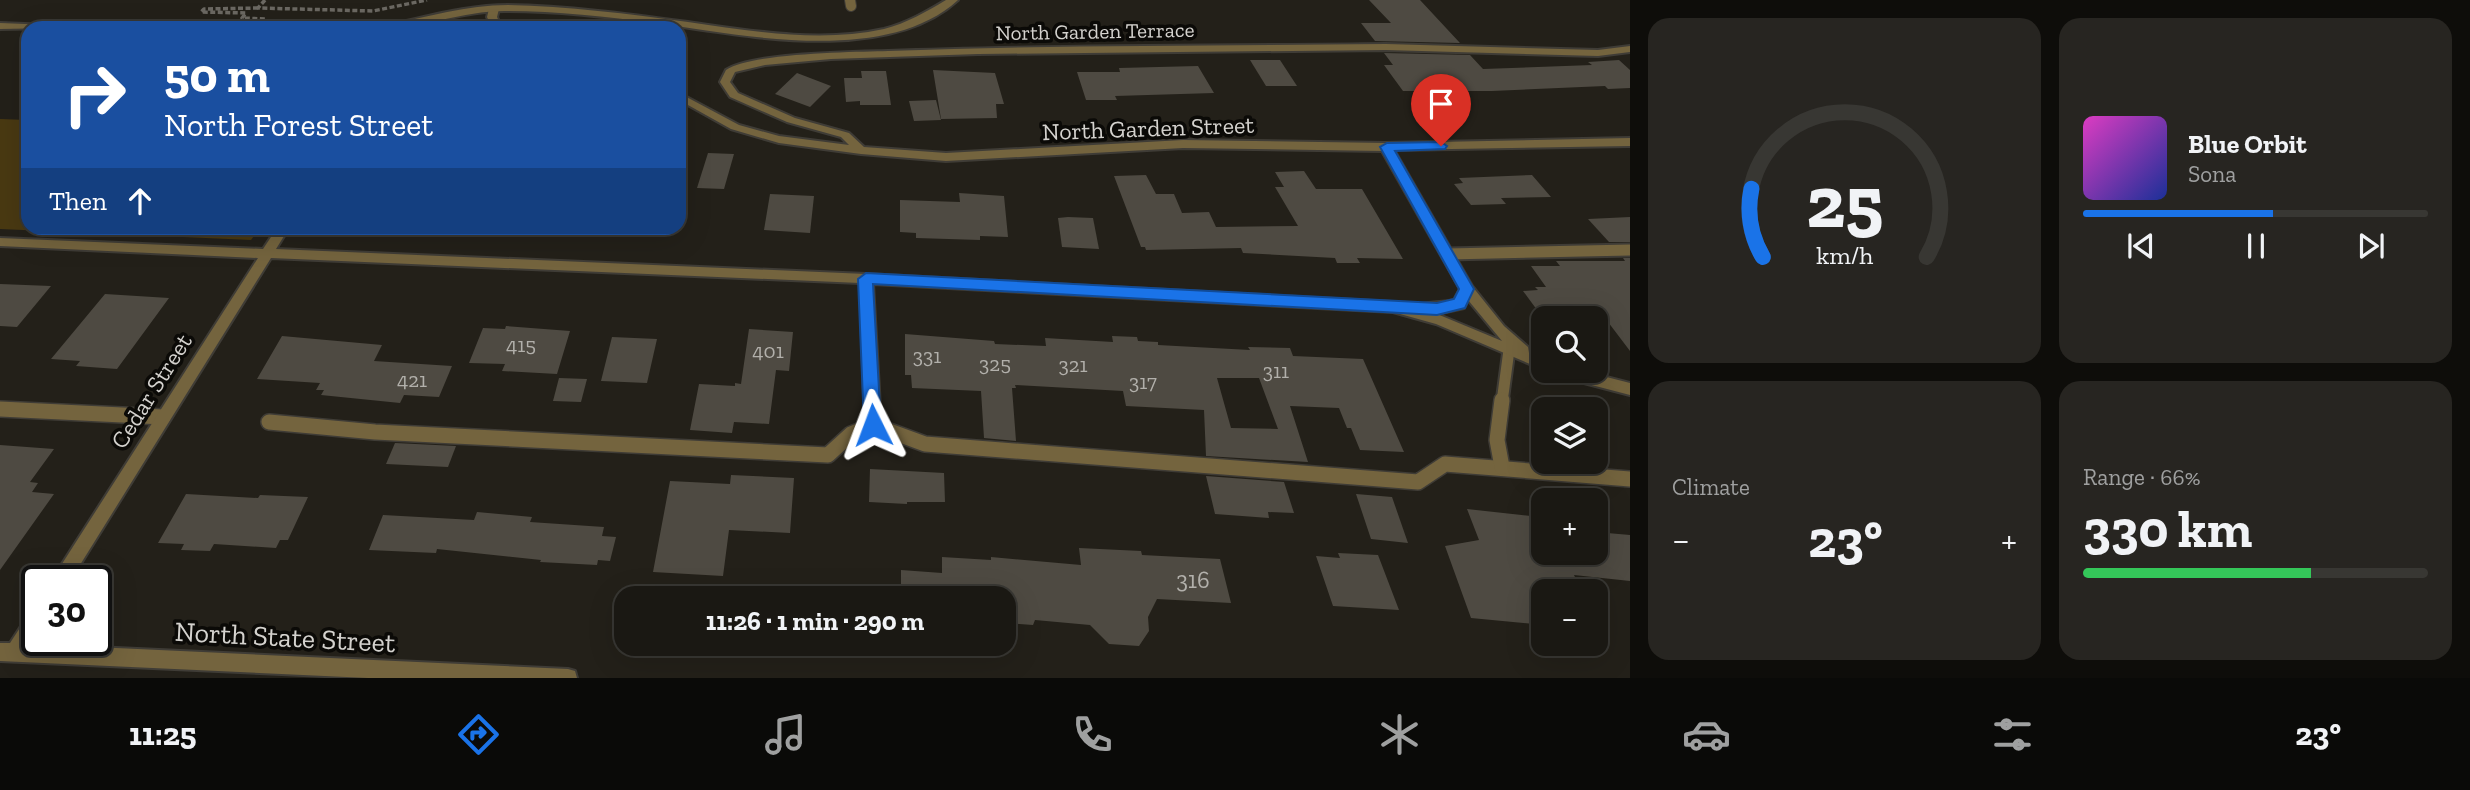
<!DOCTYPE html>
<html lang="en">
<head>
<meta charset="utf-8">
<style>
  :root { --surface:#1a1813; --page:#272521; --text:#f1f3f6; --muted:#9fa0a0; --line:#383733; --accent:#1a73e8 }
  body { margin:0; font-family:"Zilla Slab",serif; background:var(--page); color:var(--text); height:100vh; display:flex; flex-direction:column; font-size:26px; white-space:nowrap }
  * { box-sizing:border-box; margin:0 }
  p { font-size:23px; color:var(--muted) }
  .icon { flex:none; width:38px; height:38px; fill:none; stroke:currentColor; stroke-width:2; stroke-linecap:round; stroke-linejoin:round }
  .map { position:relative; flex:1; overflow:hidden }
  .drawer { display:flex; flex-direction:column; gap:18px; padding:18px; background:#0e0d0a; width:840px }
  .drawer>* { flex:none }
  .banner { position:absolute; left:21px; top:21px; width:665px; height:214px; border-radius:21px; box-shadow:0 7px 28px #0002,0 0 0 2px var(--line); background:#1a4fa0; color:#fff; overflow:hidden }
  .controls { position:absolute; left:1531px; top:306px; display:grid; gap:14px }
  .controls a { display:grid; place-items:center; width:77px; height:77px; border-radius:14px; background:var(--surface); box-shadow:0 7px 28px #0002,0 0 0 2px var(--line); font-size:35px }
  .speed { position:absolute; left:21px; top:565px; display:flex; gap:14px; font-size:35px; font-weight:700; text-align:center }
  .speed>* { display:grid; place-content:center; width:91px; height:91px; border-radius:50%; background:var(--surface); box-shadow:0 7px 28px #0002,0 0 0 2px var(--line); line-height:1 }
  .speed .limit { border:4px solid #111; border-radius:10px; background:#fff; color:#111 }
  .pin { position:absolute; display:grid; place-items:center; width:60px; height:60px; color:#fff; margin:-72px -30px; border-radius:50% 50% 50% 0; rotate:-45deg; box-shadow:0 0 7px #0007 }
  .pin .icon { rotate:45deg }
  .me { position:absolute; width:77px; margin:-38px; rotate:357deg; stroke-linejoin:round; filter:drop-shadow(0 0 5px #0008) }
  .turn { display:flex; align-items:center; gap:24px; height:147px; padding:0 28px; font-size:32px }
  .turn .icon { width:91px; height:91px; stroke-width:2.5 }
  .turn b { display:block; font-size:49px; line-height:60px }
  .then { display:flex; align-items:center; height:66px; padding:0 28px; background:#0003; gap:14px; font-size:26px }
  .big { font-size:52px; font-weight:700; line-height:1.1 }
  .drawer .tile { flex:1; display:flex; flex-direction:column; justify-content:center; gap:10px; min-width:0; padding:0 24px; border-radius:21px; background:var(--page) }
  .drawer .dial { align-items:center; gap:0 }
  .dial svg { height:182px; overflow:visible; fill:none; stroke:var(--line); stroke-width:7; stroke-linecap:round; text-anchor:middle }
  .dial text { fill:var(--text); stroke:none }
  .song { display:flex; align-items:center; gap:21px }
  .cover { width:84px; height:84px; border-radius:10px; background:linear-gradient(135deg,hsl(310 70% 55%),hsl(230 70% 35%)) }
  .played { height:7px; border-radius:4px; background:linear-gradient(90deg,var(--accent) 55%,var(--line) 55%) }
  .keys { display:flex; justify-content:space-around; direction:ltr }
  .heat { display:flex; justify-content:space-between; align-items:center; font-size:38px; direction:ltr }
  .charge { height:10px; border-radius:5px; background:linear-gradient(90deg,#34c759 66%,var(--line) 0) }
  .drawer .tiles { flex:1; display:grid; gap:18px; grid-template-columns:repeat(2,1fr) }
  .trip { position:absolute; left:614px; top:586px; width:402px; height:70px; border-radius:21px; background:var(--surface); box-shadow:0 7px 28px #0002,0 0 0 2px var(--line); font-weight:700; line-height:70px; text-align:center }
  .tab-bar { display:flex; height:112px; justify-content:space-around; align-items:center; background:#0a0a08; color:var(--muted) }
  .tab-bar .icon { width:49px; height:49px }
  .tab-bar .on { color:var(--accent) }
  .tab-bar b { font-size:32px; color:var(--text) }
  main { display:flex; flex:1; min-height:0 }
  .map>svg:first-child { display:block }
  .green { fill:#493912 }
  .building { fill:#4e4a42; fill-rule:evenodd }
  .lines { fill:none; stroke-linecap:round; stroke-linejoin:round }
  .service-far2-casing { stroke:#3f3c36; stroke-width:12 }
  .service-far1-casing { stroke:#3f3c36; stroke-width:15 }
  .service-casing { stroke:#3f3c36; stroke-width:18 }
  .minor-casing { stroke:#3f3c36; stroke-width:4 }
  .tertiary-casing { stroke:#3f3c36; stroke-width:4 }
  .path { stroke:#6b6862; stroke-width:3.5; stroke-dasharray:5 2.5; stroke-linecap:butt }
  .service-far2 { stroke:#74643e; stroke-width:10 }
  .service-far1 { stroke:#74643e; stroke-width:11 }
  .service { stroke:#74643e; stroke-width:15 }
  .minor { fill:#74643e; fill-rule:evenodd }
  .tertiary { fill:#74643e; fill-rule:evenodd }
  .route { fill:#1a73e8; stroke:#114b97; stroke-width:2 }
  .labels { text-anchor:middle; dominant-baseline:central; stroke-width:7; stroke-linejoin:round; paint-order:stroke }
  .far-street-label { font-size:21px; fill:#d4d2ce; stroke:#0b0a07 }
  .number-label { font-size:21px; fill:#b2b0ab }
  .street-label { font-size:24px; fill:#d4d2ce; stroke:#0b0a07 }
  .near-number-label { font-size:24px; fill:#b2b0ab }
  .near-street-label { font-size:28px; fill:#d4d2ce; stroke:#0b0a07 }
</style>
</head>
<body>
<main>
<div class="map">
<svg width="1630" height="678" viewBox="0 0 1630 678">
  <rect width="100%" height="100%" fill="#232019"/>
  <polygon class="green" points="0,119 28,120 28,228 260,228 251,240 0,229"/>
  <g class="building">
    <polygon points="1369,0 1420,0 1460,43 1375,41 1361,23 1391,23"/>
    <polygon points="1384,53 1470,55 1483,69 1592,65 1588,62 1619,60 1630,70 1630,88 1608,89 1605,86 1492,91 1403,91 1384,65 1393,65"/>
    <polygon points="1250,60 1280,60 1297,86 1266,86"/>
    <polygon points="1198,66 1214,93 1115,96 1117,100 1086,100 1077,72 1120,72 1119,68"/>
    <polygon points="933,70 995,73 1004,104 996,104 997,118 941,119"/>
    <polygon points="861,71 886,71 891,105 860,105 860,101 846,102 844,78 862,78"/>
    <polygon points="797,73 831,86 810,107 775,94"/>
    <polygon points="936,100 941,120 914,121 909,101"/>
    <polygon points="708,153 734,154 724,189 697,188"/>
    <polygon points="1304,171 1316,189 1362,189 1403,259 1357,258 1360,263 1337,263 1335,258 1243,253 1241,248 1146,250 1145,247 1141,247 1114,176 1146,175 1156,194 1174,194 1182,213 1209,212 1216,227 1298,226 1275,187 1284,187 1275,172"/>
    <polygon points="1532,175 1551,197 1501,198 1506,204 1471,205 1454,184 1463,183 1459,178"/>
    <polygon points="959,193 1004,196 1008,237 980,236 980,240 916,238 916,233 900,232 900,200 960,202"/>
    <polygon points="770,194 814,196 810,233 764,230"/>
    <polygon points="1068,217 1093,218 1099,249 1062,247 1058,218"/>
    <polygon points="1630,217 1630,242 1609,242 1588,219"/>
    <polygon points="1623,258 1630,258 1630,351 1605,318 1550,318 1547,314 1540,314 1523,291 1538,290 1535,287 1546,287 1531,266 1560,266 1556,261 1625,261"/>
    <polygon points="0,284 51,286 17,327 0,326"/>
    <polygon points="105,294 169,298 117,369 76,366 80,361 51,359"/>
    <polygon points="506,326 570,331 557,374 502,371 505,364 469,363 483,328 505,329"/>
    <polygon points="749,329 793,332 789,371 776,370 769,424 734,422 732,433 690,430 699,384 735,386 735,383 741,384"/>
    <path d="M905,334L994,341L995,344L1046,346L1045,338L1113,342L1112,336L1137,337L1138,341L1158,342V345L1250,350L1248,347L1290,348L1293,356L1363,359L1404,452L1360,450L1351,428H1347L1339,408L1290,406L1308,462L1206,456L1204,410L1126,406L1123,391L1015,385L1016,388H1012L1016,441L984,438L981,391L912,388L911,375H905ZM1217,378H1259L1278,429L1231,428Z"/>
    <polygon points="282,336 382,345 374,361 452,366 439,397 404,395 400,403 321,395 324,390 316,390 320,383 257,379"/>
    <polygon points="612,337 657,339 647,383 601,381"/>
    <polygon points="559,378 587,379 581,402 553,401"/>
    <polygon points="395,443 456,446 448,467 386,464"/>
    <polygon points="0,445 54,449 30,482 38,483 32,492 54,494 0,570"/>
    <polygon points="870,469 944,473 945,502 907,502 907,504 869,502"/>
    <polygon points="731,475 794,478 790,533 729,530 723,576 653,572 670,481 730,484"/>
    <polygon points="1206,476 1284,482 1294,513 1268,512 1269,518 1215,514"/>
    <polygon points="186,494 258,498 260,495 308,497 288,540 280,540 276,548 214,544 210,551 181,550 184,544 158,543"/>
    <polygon points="1356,494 1392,497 1408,543 1371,539"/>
    <polygon points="1467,509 1531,516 1535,526 1544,527 1544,553 1596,553 1596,532 1630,535 1630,581 1574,575 1582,592 1544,592 1544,625 1471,618 1445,546 1479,540"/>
    <polygon points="477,512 532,517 530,522 604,527 602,536 616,537 610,561 598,560 597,565 540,562 541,560 437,549 436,553 369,550 383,515 474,520"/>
    <polygon points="1079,548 1141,551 1142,555 1220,559 1231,603 1157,599 1148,617 1149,631 1139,646 1109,644 1090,625 1035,620 1033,625 1004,623 1004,598 901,598 901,570 942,573 942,557 991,560 991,557 1081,565"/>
    <polygon points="1338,553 1378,555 1399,610 1333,606 1316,556 1340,558"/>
  </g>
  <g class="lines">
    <defs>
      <polyline id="service-far2" points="850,0 851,6"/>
      <g id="service-far1">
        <polyline points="1448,254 1630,250"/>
        <polyline points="1502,402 1509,350"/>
      </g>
      <g id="service">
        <polyline points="0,409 163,417"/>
        <polyline points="269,422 375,432 828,455 851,434 873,425 925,444 1418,482 1445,464 1630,479"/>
        <polyline points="1502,467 1497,440 1502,400"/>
      </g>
      <g id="minor">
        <polygon points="494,6 499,9 497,17 502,28 492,28 487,17 489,9"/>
        <path d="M1386,44L1598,50L1630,46V52L1598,56L1386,50L978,54L831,59L765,65L735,72L730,82L738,93L795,118L849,133L864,147L946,153L1183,140L1386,143L1630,138V146L1394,150L1472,286L1504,326L1528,347L1529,353L1544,359V370L1436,324L1393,312L873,284L881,425L878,429L873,431L868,429L865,425L860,283L271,258L70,581H51L258,258L0,246V238L263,249L277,228H289L276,249L866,274L1393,302L1412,307C1419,302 1443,303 1454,300L1460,289L1382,151L1183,148L946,161L861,154L779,143L731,129L679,100V93L739,125L779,136L849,145L841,137L787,122L730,97L720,82L726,70C750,53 854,52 888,51C1054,45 1220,46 1386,44ZM1468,300L1502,341L1437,314L1464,308Z"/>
        <polygon points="1554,371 1583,371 1630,383 1630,395 1561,377 1556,375"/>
        <polygon points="37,609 37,633 30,644 568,669 575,671 577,678 368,678 0,661 0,643 10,643 31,611"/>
      </g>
      <g id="tertiary">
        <path d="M946,0H958C886,66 742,35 655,23C607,17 557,11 508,11C465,10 424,28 382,28L387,25C427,17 467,5 508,5C568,6 628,14 688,22C751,31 820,43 884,29C907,23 926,12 946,0Z"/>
        <polygon points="0,23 50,25 55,28 0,29"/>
      </g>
    </defs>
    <use href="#service-far2" class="service-far2-casing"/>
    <use href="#service-far1" class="service-far1-casing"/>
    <use href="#service" class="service-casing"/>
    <use href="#minor" class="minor-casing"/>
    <use href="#tertiary" class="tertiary-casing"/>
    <g class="path">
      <polyline points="265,0 258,8 373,11 427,0"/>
      <polyline points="258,8 204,9 201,12 246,13 242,18 266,19 258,28"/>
    </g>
    <use href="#service-far2" class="service-far2"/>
    <use href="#service-far1" class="service-far1"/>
    <use href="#service" class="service"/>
    <use href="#minor" class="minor"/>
    <use href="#tertiary" class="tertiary"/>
  </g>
  <polygon class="route" points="1441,142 1447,146 1445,149 1395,151 1474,289 1465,308 1437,315 873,284 881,425 879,430 867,430 864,425 858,279 866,273 1437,303 1454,299 1459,289 1380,147 1387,143"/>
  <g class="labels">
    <g class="far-street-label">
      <text transform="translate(1095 31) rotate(-1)">North Garden Terrace</text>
    </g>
    <g class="number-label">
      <text x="521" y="344">415</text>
      <text x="768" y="350">401</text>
      <text x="927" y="355">331</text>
      <text x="995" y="363">325</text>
      <text x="1073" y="364">321</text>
      <text x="1276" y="370">311</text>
      <text x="412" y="379">421</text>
      <text x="1143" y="381">317</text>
    </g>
    <g class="street-label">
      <text transform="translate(1148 128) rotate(-2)">North Garden Street</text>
      <text transform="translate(151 391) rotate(-58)">Cedar Street</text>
    </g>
    <g class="near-number-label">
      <text x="1193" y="579">316</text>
    </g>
    <g class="near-street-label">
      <text transform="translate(285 637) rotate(3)">North State Street</text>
    </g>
  </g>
</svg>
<div class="controls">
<a><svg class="icon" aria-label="search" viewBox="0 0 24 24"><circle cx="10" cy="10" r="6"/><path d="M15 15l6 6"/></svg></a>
<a><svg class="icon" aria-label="layers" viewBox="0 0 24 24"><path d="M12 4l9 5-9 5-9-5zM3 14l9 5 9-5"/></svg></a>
<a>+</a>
<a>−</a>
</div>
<div class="speed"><div class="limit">30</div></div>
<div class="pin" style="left:1441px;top:146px;background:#d93025"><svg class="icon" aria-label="arrive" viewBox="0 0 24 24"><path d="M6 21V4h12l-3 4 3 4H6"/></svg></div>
<svg class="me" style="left:873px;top:425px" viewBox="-20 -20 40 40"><path d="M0-17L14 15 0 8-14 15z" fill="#1a73e8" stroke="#fff" stroke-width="4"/></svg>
<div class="trip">11:26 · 1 min · 290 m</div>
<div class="banner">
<div class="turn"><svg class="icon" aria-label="right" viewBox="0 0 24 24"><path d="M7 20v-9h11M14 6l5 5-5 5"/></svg><div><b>50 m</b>North Forest Street</div></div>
<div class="then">Then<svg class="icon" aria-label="ahead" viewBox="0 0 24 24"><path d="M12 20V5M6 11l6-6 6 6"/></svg></div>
</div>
</div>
<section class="drawer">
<div class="tiles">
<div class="tile dial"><svg viewBox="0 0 100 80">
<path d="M14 69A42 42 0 1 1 86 69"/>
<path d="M14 69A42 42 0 0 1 9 39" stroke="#1a73e8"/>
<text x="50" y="56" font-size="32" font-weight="700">25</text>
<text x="50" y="72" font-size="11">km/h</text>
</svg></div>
<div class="tile">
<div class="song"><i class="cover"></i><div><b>Blue Orbit</b><p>Sona</p></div></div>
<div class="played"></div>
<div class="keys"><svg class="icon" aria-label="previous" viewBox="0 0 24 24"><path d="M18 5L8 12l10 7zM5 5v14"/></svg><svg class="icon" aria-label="pause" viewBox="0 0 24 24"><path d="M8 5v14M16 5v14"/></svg><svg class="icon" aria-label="next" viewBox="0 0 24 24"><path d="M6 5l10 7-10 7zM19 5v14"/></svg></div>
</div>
<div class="tile"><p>Climate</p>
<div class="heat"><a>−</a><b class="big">23°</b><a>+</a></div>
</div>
<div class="tile"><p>Range · 66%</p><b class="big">330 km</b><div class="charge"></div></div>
</div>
</section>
</main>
<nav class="tab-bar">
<b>11:25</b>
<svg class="icon on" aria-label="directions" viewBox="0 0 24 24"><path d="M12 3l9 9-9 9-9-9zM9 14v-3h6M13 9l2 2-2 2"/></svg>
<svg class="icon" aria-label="music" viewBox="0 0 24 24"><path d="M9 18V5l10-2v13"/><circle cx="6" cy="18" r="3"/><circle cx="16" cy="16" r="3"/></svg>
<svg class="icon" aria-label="phone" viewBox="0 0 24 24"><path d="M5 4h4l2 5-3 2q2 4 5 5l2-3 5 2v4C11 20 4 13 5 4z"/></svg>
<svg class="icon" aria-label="climate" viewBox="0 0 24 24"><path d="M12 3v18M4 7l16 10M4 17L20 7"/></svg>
<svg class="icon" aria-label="car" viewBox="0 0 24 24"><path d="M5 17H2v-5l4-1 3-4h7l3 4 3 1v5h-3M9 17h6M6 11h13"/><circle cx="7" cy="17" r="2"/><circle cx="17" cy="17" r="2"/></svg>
<svg class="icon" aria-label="filters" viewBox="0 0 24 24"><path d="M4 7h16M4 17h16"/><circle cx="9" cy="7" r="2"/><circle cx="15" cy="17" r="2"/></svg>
<b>23°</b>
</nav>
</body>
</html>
